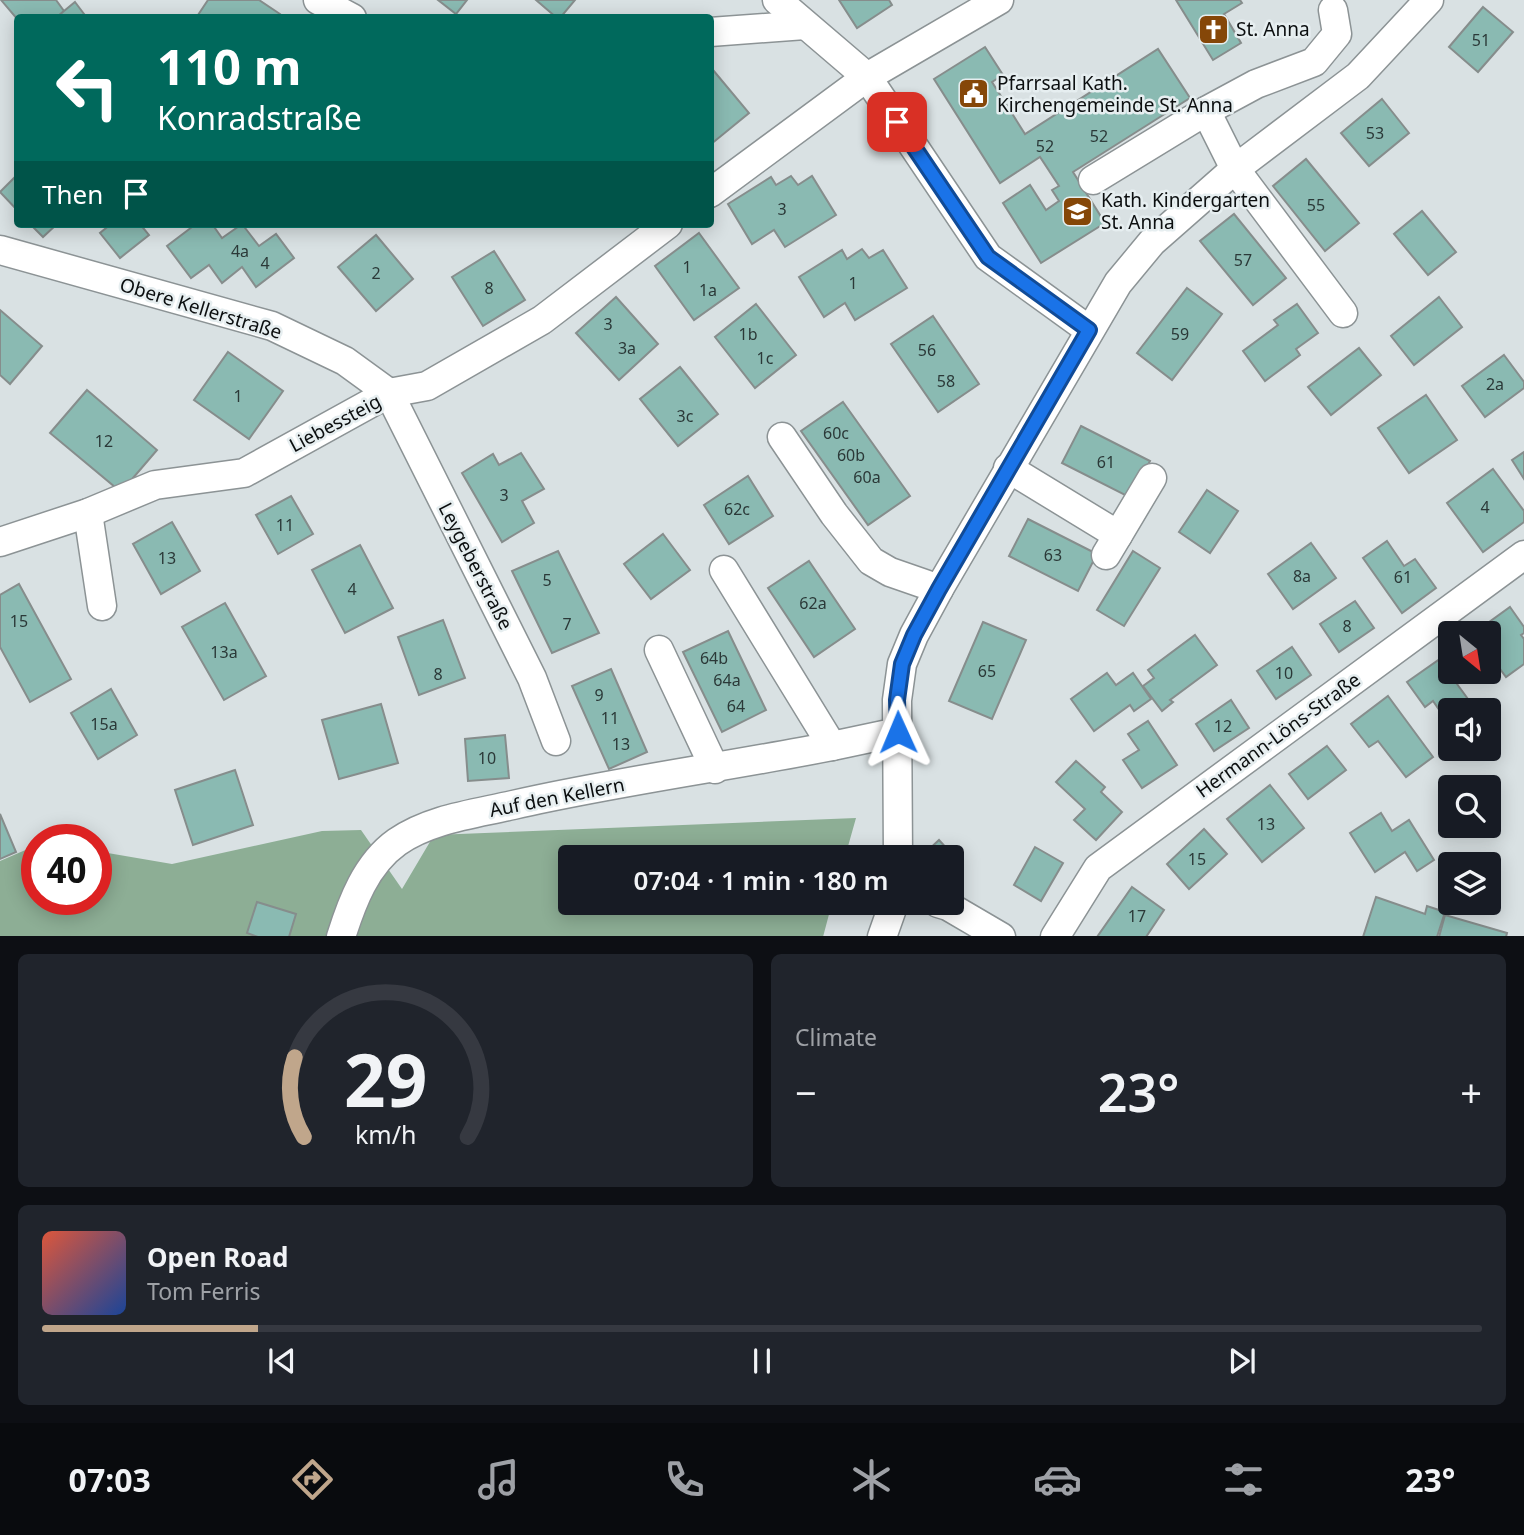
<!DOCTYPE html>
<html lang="en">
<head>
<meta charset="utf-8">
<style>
  :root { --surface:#171b24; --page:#20242c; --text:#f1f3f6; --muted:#9ea1a6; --line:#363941; --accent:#c0a68b }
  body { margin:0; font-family:"Noto Sans",sans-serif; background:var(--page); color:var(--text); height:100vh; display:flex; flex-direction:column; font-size:26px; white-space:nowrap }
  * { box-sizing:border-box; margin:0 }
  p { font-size:23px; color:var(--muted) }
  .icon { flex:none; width:38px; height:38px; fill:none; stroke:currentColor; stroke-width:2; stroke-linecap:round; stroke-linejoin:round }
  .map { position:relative; height:936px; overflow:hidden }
  .details { display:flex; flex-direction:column; gap:18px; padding:18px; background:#0d0f14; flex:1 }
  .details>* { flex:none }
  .top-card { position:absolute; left:14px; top:14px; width:700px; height:214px; border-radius:7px; box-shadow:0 4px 18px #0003; background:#00695c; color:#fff; overflow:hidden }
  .needle { width:46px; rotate:150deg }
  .tools { position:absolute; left:1438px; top:621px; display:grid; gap:14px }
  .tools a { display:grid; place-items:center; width:63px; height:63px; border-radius:7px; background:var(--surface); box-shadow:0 4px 18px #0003; font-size:35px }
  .speed { position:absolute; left:21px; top:824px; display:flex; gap:14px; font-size:35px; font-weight:700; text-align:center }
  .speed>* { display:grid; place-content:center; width:91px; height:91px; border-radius:50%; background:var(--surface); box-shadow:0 4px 18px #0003; line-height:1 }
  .speed .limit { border:10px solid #d22; background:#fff; color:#111 }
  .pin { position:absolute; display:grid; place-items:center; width:60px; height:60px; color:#fff; margin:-30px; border-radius:14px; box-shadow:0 4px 10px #0006 }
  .me { position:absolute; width:77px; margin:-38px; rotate:359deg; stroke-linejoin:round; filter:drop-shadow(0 0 5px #0008) }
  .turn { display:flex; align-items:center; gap:24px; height:147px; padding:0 28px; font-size:32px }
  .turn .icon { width:91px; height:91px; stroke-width:2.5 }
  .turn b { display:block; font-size:49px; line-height:60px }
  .then { display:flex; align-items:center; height:66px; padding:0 28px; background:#0003; gap:14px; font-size:26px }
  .big { font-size:52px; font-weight:600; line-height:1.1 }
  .details .card { flex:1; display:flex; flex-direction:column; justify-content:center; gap:10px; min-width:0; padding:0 24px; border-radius:10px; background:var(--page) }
  .details .dial { align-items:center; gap:0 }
  .dial svg { height:182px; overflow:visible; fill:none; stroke:var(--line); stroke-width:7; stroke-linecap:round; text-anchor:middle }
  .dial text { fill:var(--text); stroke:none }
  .song { display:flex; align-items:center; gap:21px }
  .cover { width:84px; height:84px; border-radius:10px; background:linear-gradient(135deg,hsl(10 70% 55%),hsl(220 70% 35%)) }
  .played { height:7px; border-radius:4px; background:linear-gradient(90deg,var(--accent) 15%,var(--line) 15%) }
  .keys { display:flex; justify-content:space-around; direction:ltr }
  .heat { display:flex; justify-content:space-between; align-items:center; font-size:38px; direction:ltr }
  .details .tiles { flex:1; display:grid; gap:18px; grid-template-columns:1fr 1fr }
  .card:last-child { grid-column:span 2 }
  .trip { position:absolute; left:558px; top:845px; width:406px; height:70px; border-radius:7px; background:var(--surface); box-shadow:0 4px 18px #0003; font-weight:600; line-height:70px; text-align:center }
  .dock { display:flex; height:112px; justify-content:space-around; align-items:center; background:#090b0e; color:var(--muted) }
  .dock .icon { width:49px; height:49px }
  .dock .selected { color:var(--accent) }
  .dock b { font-size:32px; color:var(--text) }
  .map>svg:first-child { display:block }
  .forest { fill:#8dae95 }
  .building { fill:#8abab2; stroke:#868d8c; stroke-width:2 }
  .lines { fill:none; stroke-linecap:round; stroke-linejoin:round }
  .minor-casing { stroke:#8c9395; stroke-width:31 }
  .minor { stroke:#fff; stroke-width:28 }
  .route-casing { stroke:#114b97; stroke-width:18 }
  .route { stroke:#1a73e8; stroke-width:12 }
  .labels { text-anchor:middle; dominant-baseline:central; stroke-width:5; stroke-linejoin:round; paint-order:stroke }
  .number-label { font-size:16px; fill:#2b3938 }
  .poi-label { font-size:19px; fill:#0b0e0f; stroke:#e6eef0; text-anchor:start }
  .street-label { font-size:19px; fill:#0b0e0f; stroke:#e6eef0 }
</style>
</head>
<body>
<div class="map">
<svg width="1524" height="937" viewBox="0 0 1524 937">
  <rect width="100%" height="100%" fill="#d9e1e3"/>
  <polygon class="forest" points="856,818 845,857 570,858 570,903 832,903 823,937 0,936 0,861 37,845 37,900 96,900 96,851 172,864 322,831 361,830 402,889 434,835"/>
  <g class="building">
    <polygon points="1,0 56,0 64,11 56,18 18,18 18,20"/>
    <polygon points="208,0 259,0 280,14 278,18 202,18 198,15"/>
    <polygon points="438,0 467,0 456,14"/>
    <polygon points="536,0 575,0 560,18 557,18"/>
    <polygon points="839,0 889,0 892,5 857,28"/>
    <polygon points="1176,0 1240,0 1242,3 1224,14 1241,43 1213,60"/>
    <polygon points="75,2 87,18 56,18 64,11"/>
    <polygon points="1483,7 1513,32 1478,72 1449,47"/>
    <polygon points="985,47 1003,75 992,82 1025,134 1158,49 1190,98 1073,172 1105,223 1041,263 1003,203 1030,185 1046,210 1059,201 1052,190 1059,186 1040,157 1000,183 934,79"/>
    <polygon points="713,70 749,113 710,145 710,72"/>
    <polygon points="1382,99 1409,133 1369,166 1341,133"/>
    <polygon points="1306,159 1359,223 1325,251 1273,186"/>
    <polygon points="18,174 18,211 0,192"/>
    <polygon points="791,176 798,185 812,176 836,215 785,247 774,230 752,244 728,204 771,177 776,185"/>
    <polygon points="1422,211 1456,252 1428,275 1394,234"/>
    <polygon points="1234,214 1286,278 1253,305 1200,241"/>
    <polygon points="30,224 57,224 43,237"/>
    <polygon points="111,224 140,224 149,235 120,258 100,233"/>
    <polygon points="196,224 212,224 222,238 242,224 259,246 276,234 294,258 256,287 242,267 222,283 209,265 191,278 167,246"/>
    <polygon points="699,233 739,288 694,320 655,266"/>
    <polygon points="376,235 413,279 376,311 338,267"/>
    <polygon points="862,249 869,258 883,250 907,288 855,320 845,303 824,317 799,277 842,250 847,259"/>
    <polygon points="494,251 525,300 483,326 452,277"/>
    <polygon points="1187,288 1222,314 1172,380 1137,353"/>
    <polygon points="616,297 658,344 619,380 576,333"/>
    <polygon points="1439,297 1462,327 1414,365 1391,336"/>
    <polygon points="756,304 796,355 755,388 715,337"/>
    <polygon points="1297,304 1318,333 1296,349 1300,355 1265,381 1243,351 1278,325 1274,320"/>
    <polygon points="0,310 42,346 10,384 0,375"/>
    <polygon points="933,316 979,384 938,412 891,344"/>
    <polygon points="1359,348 1381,375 1331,415 1308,387"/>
    <polygon points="228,352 283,391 249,439 194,400"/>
    <polygon points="1504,355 1524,382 1524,388 1485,417 1462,386"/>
    <polygon points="680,367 718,414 678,446 640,399"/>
    <polygon points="87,390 157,450 121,492 50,433"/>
    <polygon points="1426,395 1457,440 1409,473 1378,428"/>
    <polygon points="843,402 910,496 868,525 801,431"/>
    <polygon points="1081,426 1150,461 1131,498 1062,463"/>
    <polygon points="1524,452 1524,479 1512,460"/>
    <polygon points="521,453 544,489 522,501 534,523 502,542 462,473 493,454 499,465"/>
    <polygon points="1493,469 1524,511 1524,522 1483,552 1447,503"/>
    <polygon points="748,476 773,516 729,544 704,505"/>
    <polygon points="1207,490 1238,511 1210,553 1179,532"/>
    <polygon points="291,496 313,534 278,554 256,515"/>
    <polygon points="1028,519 1097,554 1078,591 1009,556"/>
    <polygon points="172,522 200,571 161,594 133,544"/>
    <polygon points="663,534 690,570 651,599 624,564"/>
    <polygon points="1387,541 1404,566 1415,559 1436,588 1402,613 1363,558"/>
    <polygon points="1311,543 1336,578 1293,609 1268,574"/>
    <polygon points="360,545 393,608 345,633 312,570"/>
    <polygon points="558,551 599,633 552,653 512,571"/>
    <polygon points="1133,551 1160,568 1124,626 1097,610"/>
    <polygon points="809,561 855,629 814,657 768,588"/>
    <polygon points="19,584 71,679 30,702 0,647 0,595"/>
    <polygon points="1355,601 1374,628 1339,652 1320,624"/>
    <polygon points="225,603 266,676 224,700 182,627"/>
    <polygon points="1510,607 1524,627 1524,633 1521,635 1524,639 1524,664 1506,677 1489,654 1489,634 1474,633"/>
    <polygon points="443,620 465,678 419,695 398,637"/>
    <polygon points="983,622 1026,640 992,719 949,701"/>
    <polygon points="728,631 766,710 722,732 683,652"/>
    <polygon points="1195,635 1217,665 1170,700 1173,702 1162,711 1143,686 1154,678 1148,670"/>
    <polygon points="1292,647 1311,675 1276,699 1257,671"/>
    <polygon points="1447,654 1451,660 1451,672 1459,672 1464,679 1457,684 1476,710 1451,710 1451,727 1433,701 1425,707 1407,682"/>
    <polygon points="611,669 647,752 609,769 572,686"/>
    <polygon points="1107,673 1116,685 1133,673 1151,699 1134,711 1130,705 1094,731 1071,699"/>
    <polygon points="111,689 137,735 98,759 71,713"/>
    <polygon points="1388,696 1433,757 1406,777 1378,741 1369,747 1351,724"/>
    <polygon points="1231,700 1249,728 1214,751 1196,724"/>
    <polygon points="381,704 398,763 339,779 322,720"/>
    <polygon points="1148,721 1177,765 1142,788 1123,760 1139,750 1128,734"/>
    <polygon points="505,735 509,778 468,781 465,739"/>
    <polygon points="1327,746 1346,770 1308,799 1289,774"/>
    <polygon points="1076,761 1105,787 1101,792 1122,812 1096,840 1074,820 1085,809 1056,782"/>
    <polygon points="235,770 253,825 193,845 175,790"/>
    <polygon points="1270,785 1304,828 1262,862 1227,819"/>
    <polygon points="1381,813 1392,831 1409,820 1434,860 1417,871 1405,852 1375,872 1350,833"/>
    <polygon points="0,814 16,852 0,859"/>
    <polygon points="1204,829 1227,854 1189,889 1167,864"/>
    <polygon points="939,840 958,861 952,866 952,858 931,858 926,852"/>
    <polygon points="1035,847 1063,863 1041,901 1014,885"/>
    <polygon points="1132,887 1164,910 1146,937 1097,937"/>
    <polygon points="1376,897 1425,914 1427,906 1445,912 1437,937 1363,937"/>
    <polygon points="257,902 296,914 289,937 258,937 247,933"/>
    <polygon points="1445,915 1507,933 1506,937 1439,937"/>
  </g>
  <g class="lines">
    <defs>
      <g id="minor">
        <polyline points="318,0 352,18"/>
        <polyline points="777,0 867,77 988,257 1089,330"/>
        <polyline points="710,32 805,25"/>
        <polyline points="1206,111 1256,84 1314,62 1337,34 1333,10"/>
        <polyline points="1093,180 1206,111 1235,169 1343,313"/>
        <polyline points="710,193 867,77 999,0"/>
        <polyline points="0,250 272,326 345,361 389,393 532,678 556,741"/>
        <polyline points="782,437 834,514 871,561 890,572 939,589"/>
        <polyline points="1008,468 1118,535 1106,555"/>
        <polyline points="88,513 102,606"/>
        <polyline points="1118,535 1152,478"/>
        <polyline points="0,542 88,513 155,485 244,473 389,393 427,386 542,320 668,224"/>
        <polyline points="724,570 832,746 898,732"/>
        <polyline points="659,650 715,769"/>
        <polyline points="898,858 897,700 902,664 914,635 939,589 1118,283 1152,242 1235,169 1358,76 1429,0"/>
        <polyline points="938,903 948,906 1001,937"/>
        <path d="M341,937C352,902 366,864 397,842C430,819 474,814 513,805C618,781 726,767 832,746"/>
        <polyline points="882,937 894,903"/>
        <polyline points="1055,937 1098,868 1524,555"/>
      </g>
    </defs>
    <use href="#minor" class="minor-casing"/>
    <use href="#minor" class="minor"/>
  </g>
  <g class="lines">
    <defs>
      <polyline id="route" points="897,122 988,257 1089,330 939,589 914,635 902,664 897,700 898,732"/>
    </defs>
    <use href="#route" class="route-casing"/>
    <use href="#route" class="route"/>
  </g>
  <defs>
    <symbol id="church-square" viewBox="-11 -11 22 22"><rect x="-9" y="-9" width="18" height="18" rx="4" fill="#854708" stroke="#e6eef0"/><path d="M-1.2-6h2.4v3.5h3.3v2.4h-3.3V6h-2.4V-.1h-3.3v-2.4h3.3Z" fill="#fff"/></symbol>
    <symbol id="civic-square" viewBox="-11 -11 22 22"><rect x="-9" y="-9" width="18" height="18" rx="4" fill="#854708" stroke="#e6eef0"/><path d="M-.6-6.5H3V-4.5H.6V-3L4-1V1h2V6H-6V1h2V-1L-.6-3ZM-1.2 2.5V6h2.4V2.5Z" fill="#fff"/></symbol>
    <symbol id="school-square" viewBox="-11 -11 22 22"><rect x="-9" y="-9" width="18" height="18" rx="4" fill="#854708" stroke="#e6eef0"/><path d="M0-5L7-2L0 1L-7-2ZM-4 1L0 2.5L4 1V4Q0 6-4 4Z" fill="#fff"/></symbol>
  </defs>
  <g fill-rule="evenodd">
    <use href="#church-square" x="1196" y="12" width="35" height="35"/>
    <use href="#civic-square" x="956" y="76" width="35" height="35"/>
    <use href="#school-square" x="1060" y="194" width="35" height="35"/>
  </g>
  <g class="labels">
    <g class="number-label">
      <text x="1481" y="40">51</text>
      <text x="1375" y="133">53</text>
      <text x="1099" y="136">52</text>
      <text x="1045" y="146">52</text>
      <text x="1316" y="205">55</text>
      <text x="782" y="209">3</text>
      <text x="240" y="251">4a</text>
      <text x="1243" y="260">57</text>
      <text x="265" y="263">4</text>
      <text x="687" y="267">1</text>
      <text x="376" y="273">2</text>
      <text x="853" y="283">1</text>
      <text x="489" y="288">8</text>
      <text x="708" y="290">1a</text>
      <text x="608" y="324">3</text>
      <text x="748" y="334">1b</text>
      <text x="1180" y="334">59</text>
      <text x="627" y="348">3a</text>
      <text x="927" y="350">56</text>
      <text x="765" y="358">1c</text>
      <text x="946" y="381">58</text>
      <text x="1495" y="384">2a</text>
      <text x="238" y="396">1</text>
      <text x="685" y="416">3c</text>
      <text x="836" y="433">60c</text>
      <text x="104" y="441">12</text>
      <text x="851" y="455">60b</text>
      <text x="1106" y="462">61</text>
      <text x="867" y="477">60a</text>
      <text x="504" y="495">3</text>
      <text x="1485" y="507">4</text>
      <text x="737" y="509">62c</text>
      <text x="285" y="525">11</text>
      <text x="1053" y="555">63</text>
      <text x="167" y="558">13</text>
      <text x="1302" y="576">8a</text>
      <text x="1403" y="577">61</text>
      <text x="547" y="580">5</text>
      <text x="352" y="589">4</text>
      <text x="813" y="603">62a</text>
      <text x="19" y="621">15</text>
      <text x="567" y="624">7</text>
      <text x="1347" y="626">8</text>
      <text x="224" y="652">13a</text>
      <text x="714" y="658">64b</text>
      <text x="987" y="671">65</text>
      <text x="1284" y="673">10</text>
      <text x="438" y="674">8</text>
      <text x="727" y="680">64a</text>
      <text x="599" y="695">9</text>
      <text x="736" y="706">64</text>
      <text x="610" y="718">11</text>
      <text x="104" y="724">15a</text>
      <text x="1223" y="726">12</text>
      <text x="621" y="744">13</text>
      <text x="487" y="758">10</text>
      <text x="1266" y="824">13</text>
      <text x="1197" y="859">15</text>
      <text x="1137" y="916">17</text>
    </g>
    <g class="poi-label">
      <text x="1236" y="29">St. Anna</text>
      <text x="997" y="83">Pfarrsaal Kath.<tspan x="997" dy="22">Kirchengemeinde St. Anna</tspan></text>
      <text x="1101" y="200">Kath. Kindergarten<tspan x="1101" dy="22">St. Anna</tspan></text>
    </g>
    <g class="street-label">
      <text transform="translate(201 308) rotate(17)">Obere Kellerstraße</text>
      <text transform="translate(335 423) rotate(-28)">Liebessteig</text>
      <text transform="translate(476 566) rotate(63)">Leygeberstraße</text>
      <text transform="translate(1278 735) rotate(-36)">Hermann-Löns-Straße</text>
      <text transform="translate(557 797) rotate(-11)">Auf den Kellern</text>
    </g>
  </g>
</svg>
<div class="tools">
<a><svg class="needle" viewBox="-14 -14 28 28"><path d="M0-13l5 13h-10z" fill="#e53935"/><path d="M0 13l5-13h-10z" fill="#9ea1a6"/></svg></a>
<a><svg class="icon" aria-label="sound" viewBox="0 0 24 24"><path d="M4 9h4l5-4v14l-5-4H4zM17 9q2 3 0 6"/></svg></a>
<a><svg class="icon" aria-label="search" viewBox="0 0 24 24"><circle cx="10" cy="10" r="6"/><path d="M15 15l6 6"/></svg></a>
<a><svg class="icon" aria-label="layers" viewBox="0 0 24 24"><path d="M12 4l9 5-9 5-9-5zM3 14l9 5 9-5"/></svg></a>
</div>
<div class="speed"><div class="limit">40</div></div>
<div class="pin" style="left:897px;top:122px;background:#d93025"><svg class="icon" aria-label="arrive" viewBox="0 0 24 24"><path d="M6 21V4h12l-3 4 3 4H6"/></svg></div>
<svg class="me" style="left:898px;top:732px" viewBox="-20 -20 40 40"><path d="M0-17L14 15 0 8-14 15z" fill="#1a73e8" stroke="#fff" stroke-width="4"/></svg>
<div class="trip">07:04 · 1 min · 180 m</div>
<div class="top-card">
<div class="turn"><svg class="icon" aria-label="left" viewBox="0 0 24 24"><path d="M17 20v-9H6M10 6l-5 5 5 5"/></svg><div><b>110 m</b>Konradstraße</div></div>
<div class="then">Then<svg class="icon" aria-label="arrive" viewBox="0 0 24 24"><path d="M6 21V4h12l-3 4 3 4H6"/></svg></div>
</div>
</div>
<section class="details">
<div class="tiles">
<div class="card dial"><svg viewBox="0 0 100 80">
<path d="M14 69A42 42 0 1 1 86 69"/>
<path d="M14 69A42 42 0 0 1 10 34" stroke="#c0a68b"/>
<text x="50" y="56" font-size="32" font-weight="700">29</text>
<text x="50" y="72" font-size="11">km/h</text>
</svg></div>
<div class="card"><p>Climate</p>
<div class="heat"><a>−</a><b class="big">23°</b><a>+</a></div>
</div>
<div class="card">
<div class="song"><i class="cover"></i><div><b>Open Road</b><p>Tom Ferris</p></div></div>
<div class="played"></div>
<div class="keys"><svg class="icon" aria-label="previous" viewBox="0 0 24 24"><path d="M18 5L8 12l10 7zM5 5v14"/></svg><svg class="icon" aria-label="pause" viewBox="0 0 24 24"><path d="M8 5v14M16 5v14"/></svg><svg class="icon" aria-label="next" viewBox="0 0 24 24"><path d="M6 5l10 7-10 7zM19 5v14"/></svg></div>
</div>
</div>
</section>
<nav class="dock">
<b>07:03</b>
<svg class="icon selected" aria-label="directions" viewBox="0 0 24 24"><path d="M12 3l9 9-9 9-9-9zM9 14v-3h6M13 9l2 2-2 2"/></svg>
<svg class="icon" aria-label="music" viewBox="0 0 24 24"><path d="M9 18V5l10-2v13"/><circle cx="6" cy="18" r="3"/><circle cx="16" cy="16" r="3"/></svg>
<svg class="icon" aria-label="phone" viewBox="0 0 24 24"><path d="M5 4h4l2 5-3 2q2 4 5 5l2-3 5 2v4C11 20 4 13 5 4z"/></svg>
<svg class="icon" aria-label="climate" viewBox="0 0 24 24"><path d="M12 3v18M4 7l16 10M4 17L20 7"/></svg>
<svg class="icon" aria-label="car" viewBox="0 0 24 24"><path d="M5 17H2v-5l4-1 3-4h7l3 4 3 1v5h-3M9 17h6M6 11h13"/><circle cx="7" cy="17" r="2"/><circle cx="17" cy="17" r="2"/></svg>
<svg class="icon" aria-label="filters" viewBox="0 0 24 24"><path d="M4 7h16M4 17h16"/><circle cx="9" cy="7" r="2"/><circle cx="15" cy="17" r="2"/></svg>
<b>23°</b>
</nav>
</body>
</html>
